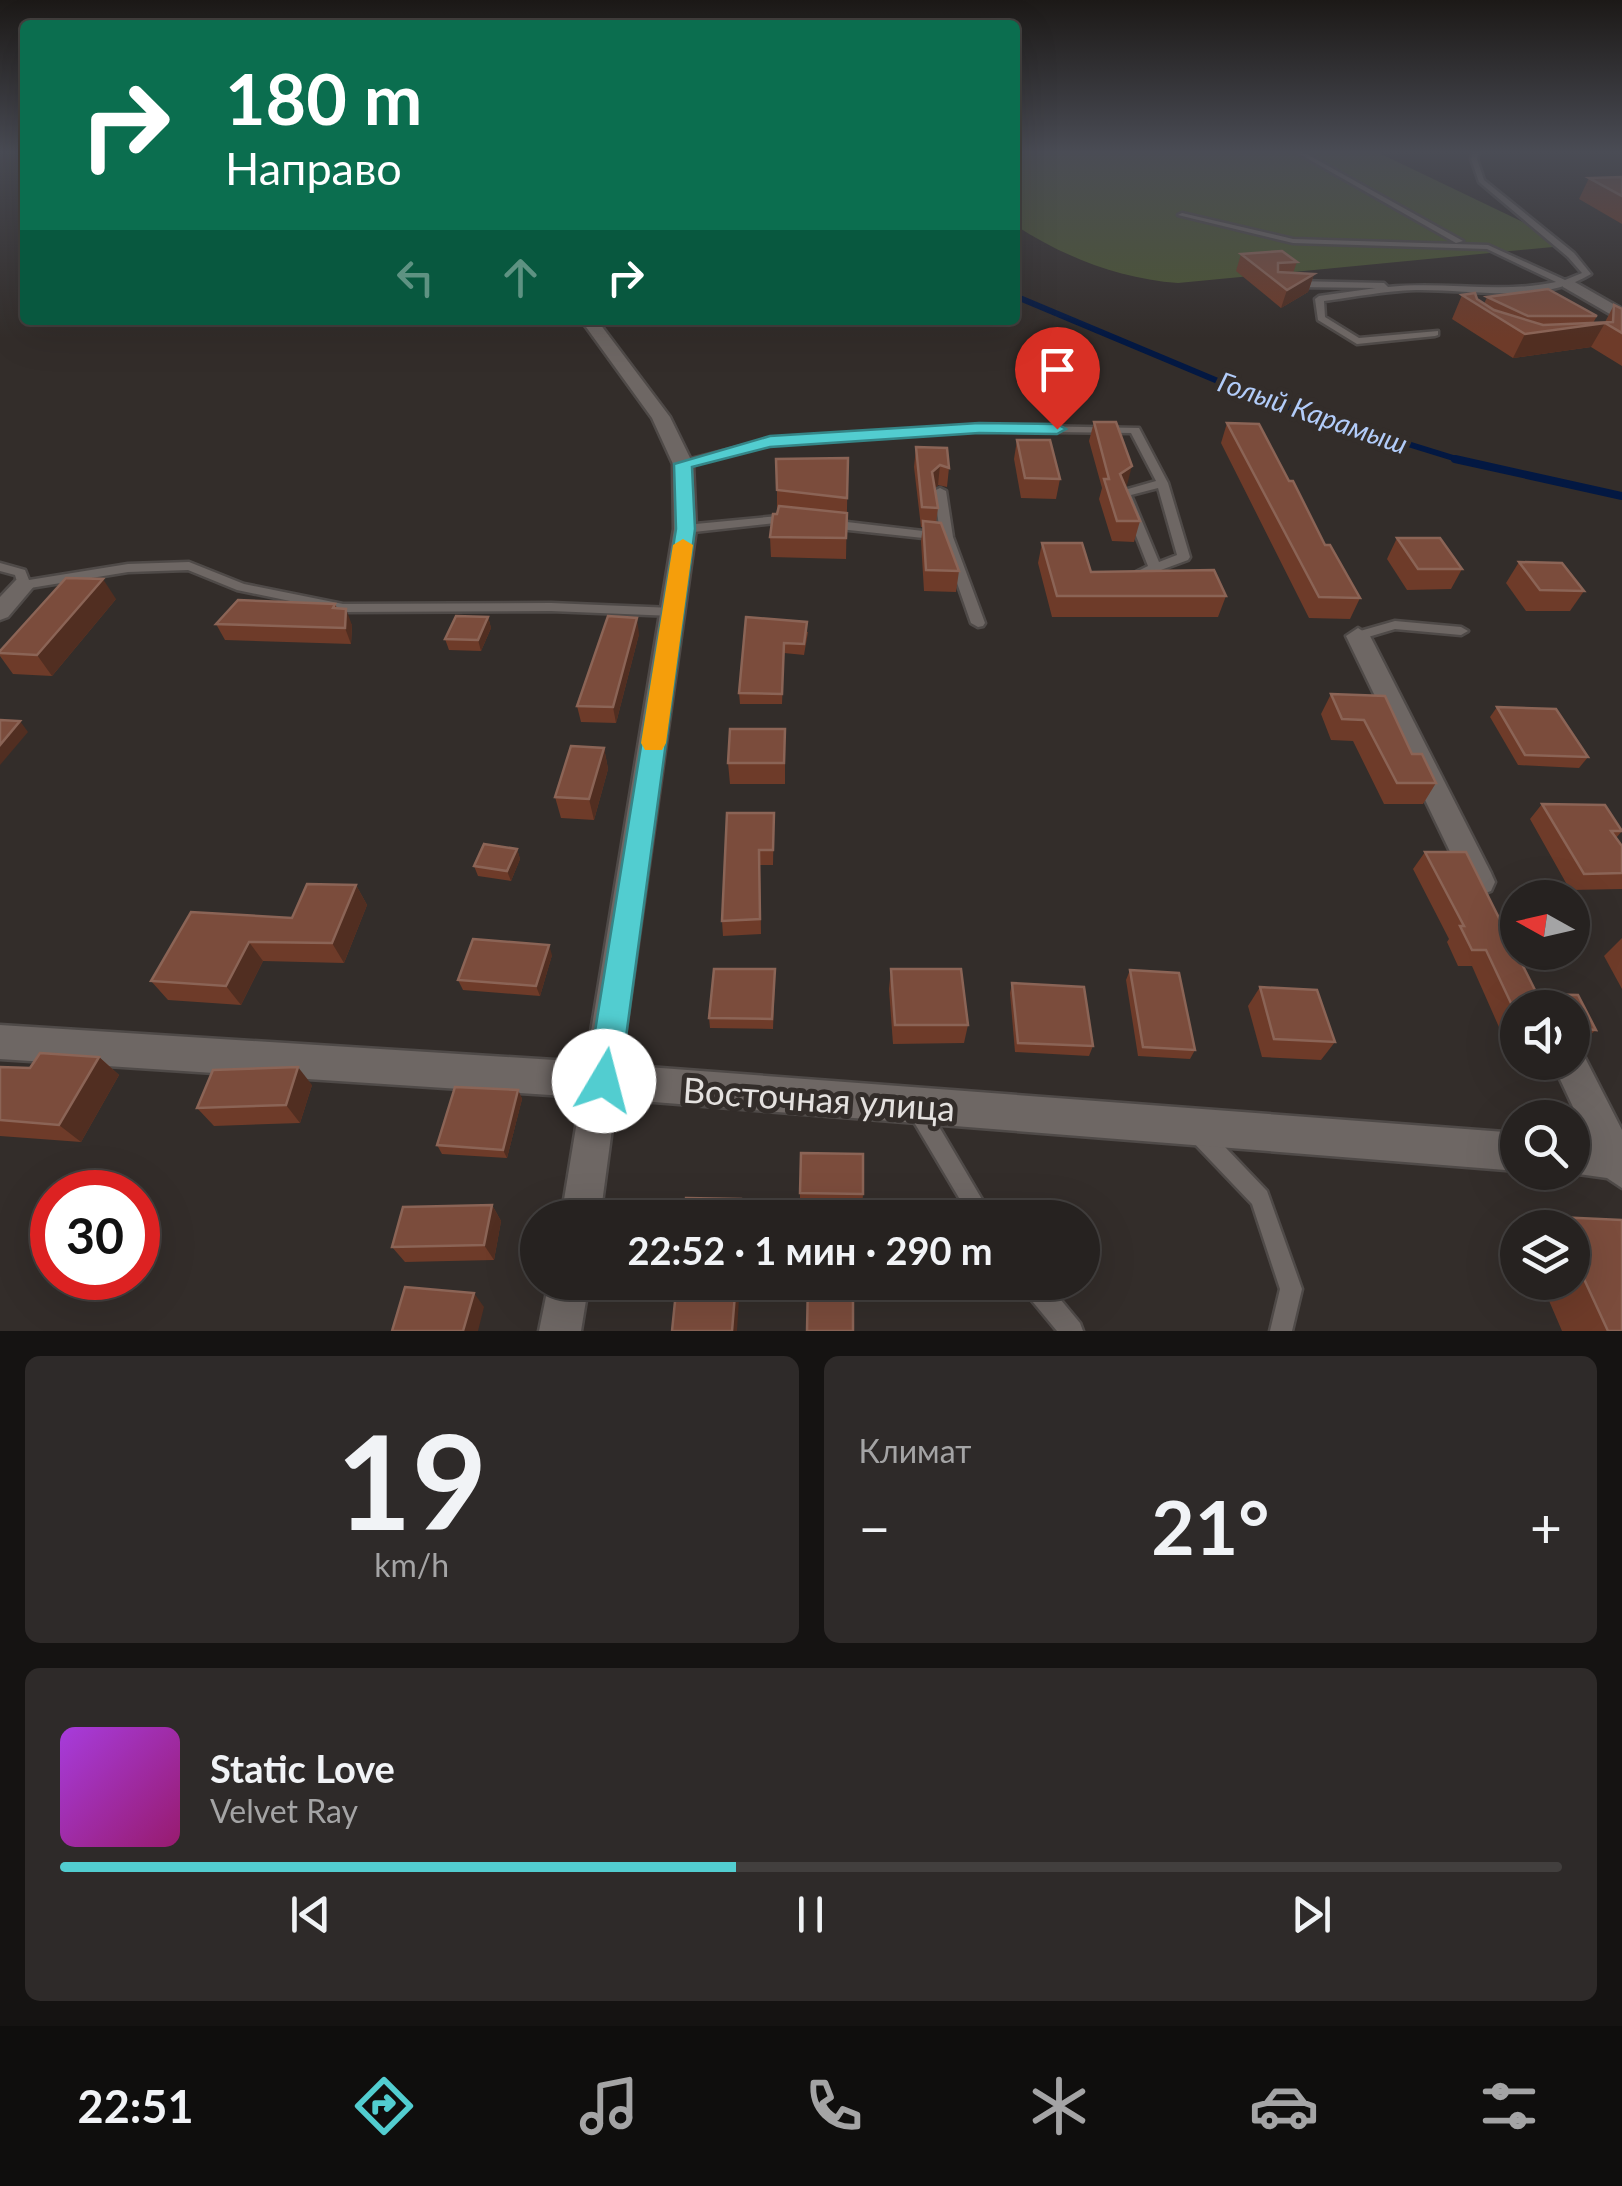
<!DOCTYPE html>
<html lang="ru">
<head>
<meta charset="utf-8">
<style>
  :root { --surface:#262220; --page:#2e2a29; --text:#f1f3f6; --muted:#a4a4a5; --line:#423f3e; --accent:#52cdd0 }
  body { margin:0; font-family:Lato,sans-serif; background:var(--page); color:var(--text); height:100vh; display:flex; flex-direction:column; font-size:38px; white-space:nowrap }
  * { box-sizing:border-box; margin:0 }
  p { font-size:32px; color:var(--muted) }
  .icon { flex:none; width:55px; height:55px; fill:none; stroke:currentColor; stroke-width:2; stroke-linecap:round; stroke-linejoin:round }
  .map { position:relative; height:1331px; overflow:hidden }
  .details { display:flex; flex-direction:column; gap:25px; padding:25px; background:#151312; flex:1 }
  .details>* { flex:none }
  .hud { position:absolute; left:20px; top:20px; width:1000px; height:305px; border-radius:10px; box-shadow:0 10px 40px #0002,0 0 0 2px var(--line); background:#0b6e4f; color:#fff; overflow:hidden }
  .needle { width:65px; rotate:278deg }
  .fabs { position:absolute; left:1500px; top:880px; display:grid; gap:20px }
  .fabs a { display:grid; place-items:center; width:90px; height:90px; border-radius:50%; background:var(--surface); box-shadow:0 10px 40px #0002,0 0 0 2px var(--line); font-size:50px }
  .speed { position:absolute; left:30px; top:1170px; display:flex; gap:20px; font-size:50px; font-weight:700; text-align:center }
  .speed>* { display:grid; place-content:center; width:130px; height:130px; border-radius:50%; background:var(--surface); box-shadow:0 10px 40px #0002,0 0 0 2px var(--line); line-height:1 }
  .speed .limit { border:15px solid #d22; background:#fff; color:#111 }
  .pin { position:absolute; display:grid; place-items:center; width:85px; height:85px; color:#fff; margin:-102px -42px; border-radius:50% 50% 50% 0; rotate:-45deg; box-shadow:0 0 10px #0007 }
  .pin .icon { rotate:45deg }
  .me { position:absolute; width:110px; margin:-55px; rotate:8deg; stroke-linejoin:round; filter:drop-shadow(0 0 8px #0008) }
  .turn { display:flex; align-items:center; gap:35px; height:210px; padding:0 40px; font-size:45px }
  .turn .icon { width:130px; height:130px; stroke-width:2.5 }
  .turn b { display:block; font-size:70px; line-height:85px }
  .lanes { display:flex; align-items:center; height:95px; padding:0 40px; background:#0003; justify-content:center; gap:50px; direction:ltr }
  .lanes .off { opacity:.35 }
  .big { font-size:75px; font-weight:700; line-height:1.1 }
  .details .widget { flex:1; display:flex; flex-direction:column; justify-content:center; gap:15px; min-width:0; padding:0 35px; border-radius:15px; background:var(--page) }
  .details .dial { align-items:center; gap:0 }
  .dial b { font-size:130px; line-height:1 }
  .song { display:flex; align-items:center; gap:30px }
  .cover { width:120px; height:120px; border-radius:15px; background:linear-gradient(135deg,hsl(280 70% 55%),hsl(320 70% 35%)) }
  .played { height:10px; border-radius:5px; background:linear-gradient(90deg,var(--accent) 45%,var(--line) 45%) }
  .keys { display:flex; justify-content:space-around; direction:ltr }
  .heat { display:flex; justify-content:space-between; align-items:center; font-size:55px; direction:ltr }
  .details .tiles { flex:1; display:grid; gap:25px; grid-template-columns:1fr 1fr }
  .widget:last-child { grid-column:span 2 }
  .trip { position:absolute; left:520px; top:1200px; width:580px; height:100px; border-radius:50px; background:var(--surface); box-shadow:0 10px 40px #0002,0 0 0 2px var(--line); font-weight:700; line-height:100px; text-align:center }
  .menu { display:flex; height:160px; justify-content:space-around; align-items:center; background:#0f0e0d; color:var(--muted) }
  .menu .icon { width:70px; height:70px }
  .menu .selected { color:var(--accent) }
  .menu b { font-size:45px; color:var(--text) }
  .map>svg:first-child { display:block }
  .green { fill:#4c5631 }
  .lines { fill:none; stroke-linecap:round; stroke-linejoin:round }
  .stream-far1 { stroke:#031842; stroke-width:6 }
  .stream { stroke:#031842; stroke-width:8 }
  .service-casing { stroke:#4f4a48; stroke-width:5 }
  .minor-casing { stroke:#4f4a48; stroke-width:5 }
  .service { fill:#6e6764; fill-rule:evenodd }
  .minor { fill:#6e6764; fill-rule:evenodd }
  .wall { fill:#6e3b29 }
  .shaded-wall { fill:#512e21 }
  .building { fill:#7b4c3c; stroke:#8b6456; stroke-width:2.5 }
  .route { fill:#52cdd0; stroke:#358587; stroke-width:2.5 }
  .slow { fill:#f59e0b }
  .labels { text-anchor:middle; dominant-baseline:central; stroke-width:10; stroke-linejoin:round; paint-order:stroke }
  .far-water-label { font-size:28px; font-style:italic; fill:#b2ccf9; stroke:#332d2a }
  .near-street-label { font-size:35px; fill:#e4e1df; stroke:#332d2a }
</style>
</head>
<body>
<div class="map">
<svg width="1622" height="1331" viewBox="0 0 1622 1331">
  <rect width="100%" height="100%" fill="#332d2a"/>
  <path class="green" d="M1015,152H1377L1550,235L1553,247L1178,283C1120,279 1064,257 1015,225Z"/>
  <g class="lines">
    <polyline class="stream-far1" points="1015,296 1256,397 1463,461"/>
    <polyline class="stream" points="1455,459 1622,496"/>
    <defs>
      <g id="service">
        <polygon points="1296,152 1303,152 1463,241 1456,243"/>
        <path d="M1473,152H1479L1477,159L1484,180L1574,253L1591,274C1540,305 1473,289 1416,290C1385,291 1354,297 1324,301L1325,317L1359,338L1438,331V335L1435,336L1357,344L1318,320L1315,299L1319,296L1376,288L1295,287L1291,284L1295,281L1384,283L1388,287C1444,281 1501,294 1556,282L1487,249L1293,243L1178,215L1182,213L1293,239L1488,245L1565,280L1582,273L1568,257L1479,182L1471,159Z"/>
        <path d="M979,425L1139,428L1168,483L1190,557L1188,560L1142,577L1138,578L1132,574L1148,566L1119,493L1121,491L1156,481L1131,433L979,431L770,445L683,467L678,464L679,462L770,439ZM1158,488L1177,555L1159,562L1131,495Z"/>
        <polygon points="940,488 946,491 953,537 985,623 983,626 978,627 971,623 942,540 830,528 824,524 830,520 940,533 934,491"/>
        <polygon points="789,515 793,517 793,521 685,533 679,529 685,525"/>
        <polygon points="189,562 244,584 343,604 551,603 673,608 680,612 673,616 551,611 343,612 237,590 188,570 128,572 24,589 18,585 15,575 0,571 0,563 25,570 29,580 128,564"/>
        <polygon points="1395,621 1461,627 1468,631 1461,635 1395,629 1358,640 1351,636 1353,633"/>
        <polygon points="918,1100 925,1103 993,1218 971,1218 911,1117 908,1110 911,1103"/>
        <polygon points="1198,1123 1205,1126 1267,1191 1302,1289 1292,1331 1270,1331 1280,1289 1252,1204 1191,1140 1188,1133 1191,1126"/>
        <polygon points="1020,1282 1046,1282 1080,1323 1083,1331 1057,1331 1023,1290"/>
      </g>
      <g id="minor">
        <polygon points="1563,281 1573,281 1622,309 1622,321 1563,287"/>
        <polygon points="581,320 597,320 670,417 693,464 696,529 621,1065 1518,1133 1518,1171 616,1099 600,1218 561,1218 581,1097 0,1059 0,1025 586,1062 674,529 673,464 652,418"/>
        <polygon points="24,578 35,585 8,617 0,620 0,597 16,580"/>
        <polygon points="1358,628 1370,636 1491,873 1495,882 1491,891 1480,895 1469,891 1346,636"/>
        <polygon points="1572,1046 1581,1050 1622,1130 1622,1188 1607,1178 1564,1172 1572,1172 1572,1138 1588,1139 1552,1062 1572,1062"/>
        <polygon points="549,1282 589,1282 581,1331 539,1331"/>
      </g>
    </defs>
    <use href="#service" class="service-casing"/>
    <use href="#minor" class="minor-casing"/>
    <use href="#service" class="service"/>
    <use href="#minor" class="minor"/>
  </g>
  <g class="wall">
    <polygon points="1622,177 1622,224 1579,199 1589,178"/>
    <polygon points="1241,254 1297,262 1293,273 1314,274 1308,292 1281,308 1236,271"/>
    <polygon points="1462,295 1477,299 1484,304 1487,297 1597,316 1593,323 1605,322 1614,305 1622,309 1622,366 1591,347 1513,358 1452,319"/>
    <polygon points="1094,422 1127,485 1125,487 1140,521 1134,542 1112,541 1099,499 1102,488 1089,441"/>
    <polygon points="1227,423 1289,481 1325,545 1360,598 1350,619 1309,618 1221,443"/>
    <polygon points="1017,440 1060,479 1056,499 1021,498 1014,459"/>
    <polygon points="916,447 949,468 947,487 938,485 935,488 938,508 936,523 959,571 956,592 924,591 921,541 923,527 921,527 914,467"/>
    <polygon points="848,458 846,559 771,557 770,537 777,514 777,490"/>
    <polygon points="1397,538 1462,569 1451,589 1407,590 1387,559"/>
    <polygon points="1042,543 1091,572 1226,596 1218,617 1052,617 1038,563"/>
    <polygon points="1519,562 1584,591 1570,611 1526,611 1506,583"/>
    <polygon points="116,599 52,676 13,674 0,656 0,651"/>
    <polygon points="335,604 337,608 352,625 351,644 225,640 216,624"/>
    <polygon points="488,617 491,628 481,651 449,650 445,639"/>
    <polygon points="746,617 808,632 804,655 784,653 782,704 740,704 739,693"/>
    <polygon points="639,634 616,723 581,722 577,706"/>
    <polygon points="1331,694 1412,754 1436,783 1423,804 1384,804 1353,741 1331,740 1321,714"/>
    <polygon points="1497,707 1588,757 1579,768 1518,765 1490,717"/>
    <polygon points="785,729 785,784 730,784 728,763"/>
    <polygon points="604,748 608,769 594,820 561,818 555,797"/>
    <polygon points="1542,804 1622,831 1616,838 1622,846 1622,889 1570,890 1530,819"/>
    <polygon points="774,813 773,865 760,865 761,934 723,936 722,921"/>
    <polygon points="517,849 520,859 511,881 478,876 474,866"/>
    <polygon points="1425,852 1466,852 1537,994 1578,995 1596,1030 1585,1039 1585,1043 1572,1054 1572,1008 1518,1008 1518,1061 1514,1061 1472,966 1458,966 1447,942 1449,939 1413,869"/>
    <polygon points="356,885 367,905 344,963 263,961 241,1005 168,1000 151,981 292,918"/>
    <polygon points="1622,938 1622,989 1604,956"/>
    <polygon points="552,955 540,996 463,990 458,980"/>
    <polygon points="891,969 968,1025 964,1043 893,1044 889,989"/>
    <polygon points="1130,970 1195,1050 1190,1059 1138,1056 1126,980"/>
    <polygon points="775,979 773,1029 710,1028 709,1018"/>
    <polygon points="1012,983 1093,1046 1089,1056 1015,1052 1010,993"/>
    <polygon points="1260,987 1335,1042 1321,1060 1262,1057 1248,1006"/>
    <polygon points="99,1057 119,1075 81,1142 0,1136 0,1067 30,1068"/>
    <polygon points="312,1085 300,1123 214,1126 197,1108"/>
    <polygon points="518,1090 522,1099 507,1158 442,1154 437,1145"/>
    <polygon points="800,1193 863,1194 862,1210 800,1209"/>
    <polygon points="492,1205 501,1221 494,1260 405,1262 392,1247"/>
    <polygon points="1557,1217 1622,1220 1622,1331 1562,1331 1541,1282 1572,1282 1572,1228 1542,1228"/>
  </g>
  <g class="shaded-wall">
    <polygon points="1314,274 1308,292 1281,308 1287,290"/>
    <polygon points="1605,323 1591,347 1513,358 1525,334"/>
    <polygon points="940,465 938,485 930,492 932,472"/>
    <polygon points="1132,466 1127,485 1116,494 1120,474"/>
    <polygon points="103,579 116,599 52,676 37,655"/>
    <polygon points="346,609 352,625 351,644 345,628"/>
    <polygon points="488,617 491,628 481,651 478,640"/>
    <polygon points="637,618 639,634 616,723 613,707"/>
    <polygon points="20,721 28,732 0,765 0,745"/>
    <polygon points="604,748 608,769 594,820 589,799"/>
    <polygon points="517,849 520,859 511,881 507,871"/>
    <polygon points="356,885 367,905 344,963 332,943"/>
    <polygon points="249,942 263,961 241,1005 226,986"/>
    <polygon points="549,945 552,955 540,996 536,986"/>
    <polygon points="99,1057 119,1075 81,1142 59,1125"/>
    <polygon points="298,1067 312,1085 300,1123 286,1105"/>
    <polygon points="518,1090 522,1099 507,1158 503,1150"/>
    <polygon points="492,1205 501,1221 494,1260 484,1245"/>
    <polygon points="736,1282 740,1282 737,1331 732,1331"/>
    <polygon points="474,1293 484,1307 478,1331 463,1331"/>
  </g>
  <g class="building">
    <polygon points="1622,177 1622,196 1589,178"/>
    <polygon points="1282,251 1297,262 1278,263 1278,272 1314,274 1287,290 1241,254"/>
    <polygon points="1548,289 1597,316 1528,316 1487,297"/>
    <polygon points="1475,293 1477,299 1494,310 1543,325 1613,322 1614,305 1622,309 1622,333 1605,323 1525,334 1462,295"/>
    <polygon points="1094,422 1116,422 1132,466 1120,474 1140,521 1117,521 1104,479 1109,479"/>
    <polygon points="1227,423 1259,424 1289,481 1293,481 1325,545 1330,545 1360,598 1319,597"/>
    <polygon points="1017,440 1050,440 1060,479 1025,478"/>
    <polygon points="916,447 947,448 949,468 940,465 932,472 938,508 922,507"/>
    <polygon points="848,458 847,498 777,490 776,459"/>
    <polygon points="779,506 847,513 846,538 770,537 773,514 777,514"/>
    <polygon points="923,521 941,523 959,571 926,570"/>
    <polygon points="1397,538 1440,538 1462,569 1418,569"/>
    <polygon points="1042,543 1082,543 1091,572 1214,570 1226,596 1057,596"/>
    <polygon points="1519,562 1562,563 1584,591 1540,590"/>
    <polygon points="66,578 103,579 37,655 0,653 0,651"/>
    <polygon points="238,600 335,604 333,608 346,609 345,628 216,624"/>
    <polygon points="456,616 488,617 478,640 445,639"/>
    <polygon points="608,616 637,618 613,707 577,706"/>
    <polygon points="746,617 807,622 804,644 784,643 782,694 739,693"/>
    <polygon points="1331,694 1385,696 1412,754 1422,754 1436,783 1397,783 1364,720 1342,719"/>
    <polygon points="1497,707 1556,709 1588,757 1525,755"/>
    <polygon points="0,720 20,721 0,745"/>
    <polygon points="730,729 785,729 784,763 728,763"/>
    <polygon points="571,746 604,748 589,799 555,797"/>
    <polygon points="1542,804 1605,805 1622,831 1611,831 1622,846 1622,873 1584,874"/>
    <polygon points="727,813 774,813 773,850 759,850 760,919 722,921"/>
    <polygon points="484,844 517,849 507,871 474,866"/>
    <polygon points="1425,852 1466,852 1537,994 1578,995 1596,1030 1586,1029 1585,1043 1572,1043 1572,1008 1518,1008 1518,1018 1486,950 1472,950 1460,926 1464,926"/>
    <polygon points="307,884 356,885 332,943 249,942 226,986 151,981 191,912 292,918"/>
    <polygon points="473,939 549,945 536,986 458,980"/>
    <polygon points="714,969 775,969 772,1019 709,1018"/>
    <polygon points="891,969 961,969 968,1025 895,1025"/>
    <polygon points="1130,970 1179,973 1195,1050 1143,1047"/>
    <polygon points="1012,983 1084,987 1093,1046 1018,1043"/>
    <polygon points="1260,987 1317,990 1335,1042 1274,1039"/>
    <polygon points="40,1053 99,1057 59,1125 0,1120 0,1067 30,1068"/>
    <polygon points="298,1067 286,1105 197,1108 213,1070"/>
    <polygon points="455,1087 518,1090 503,1150 437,1145"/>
    <polygon points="801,1153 863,1154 863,1194 800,1193"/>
    <polygon points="686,1198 741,1199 740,1218 684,1218"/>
    <polygon points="492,1205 484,1245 392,1247 403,1207"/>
    <polygon points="1557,1217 1622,1220 1622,1331 1608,1331 1572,1253 1572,1228 1561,1228"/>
    <polygon points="677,1282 736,1282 732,1331 672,1331"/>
    <polygon points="808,1282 853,1282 853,1331 807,1331"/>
    <polygon points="405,1287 474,1293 463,1331 392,1331"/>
  </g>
  <linearGradient id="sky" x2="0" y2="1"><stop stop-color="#1c1917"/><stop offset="0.45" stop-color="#4a4c55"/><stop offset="1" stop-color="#4a4c55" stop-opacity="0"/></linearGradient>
  <rect width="1622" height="338" fill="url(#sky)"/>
  <polygon class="route" points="979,423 1057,424 1066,429 1057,434 979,433 770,447 692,467 695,529 620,1081 615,1092 604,1097 592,1092 587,1081 676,529 674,464 770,436"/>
  <polygon class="slow" points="683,539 693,545 666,743 662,750 645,750 641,743 673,545"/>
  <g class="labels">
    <g class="far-water-label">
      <text transform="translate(1313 412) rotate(19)">Голый Карамыш</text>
    </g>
    <g class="near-street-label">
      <text transform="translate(819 1098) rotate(4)">Восточная улица</text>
    </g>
  </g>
</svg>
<div class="fabs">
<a><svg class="needle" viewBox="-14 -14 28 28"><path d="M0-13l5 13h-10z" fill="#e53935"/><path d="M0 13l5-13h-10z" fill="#a4a4a5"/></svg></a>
<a><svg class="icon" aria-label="sound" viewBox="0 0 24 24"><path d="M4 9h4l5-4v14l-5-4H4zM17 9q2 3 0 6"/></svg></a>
<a><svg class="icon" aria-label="search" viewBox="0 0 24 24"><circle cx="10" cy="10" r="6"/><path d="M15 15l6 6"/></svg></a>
<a><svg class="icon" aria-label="layers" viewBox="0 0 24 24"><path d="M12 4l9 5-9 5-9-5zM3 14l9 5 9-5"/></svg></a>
</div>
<div class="speed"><div class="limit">30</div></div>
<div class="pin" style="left:1057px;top:429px;background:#d93025"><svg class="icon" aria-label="arrive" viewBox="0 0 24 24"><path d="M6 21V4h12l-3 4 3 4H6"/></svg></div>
<svg class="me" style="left:604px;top:1081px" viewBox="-20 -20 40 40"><circle r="19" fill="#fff"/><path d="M0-13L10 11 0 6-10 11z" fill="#52cdd0"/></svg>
<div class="trip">22:52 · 1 мин · 290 m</div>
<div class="hud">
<div class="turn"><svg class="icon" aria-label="right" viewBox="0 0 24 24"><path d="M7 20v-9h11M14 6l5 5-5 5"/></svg><div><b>180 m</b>Направо</div></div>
<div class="lanes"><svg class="icon off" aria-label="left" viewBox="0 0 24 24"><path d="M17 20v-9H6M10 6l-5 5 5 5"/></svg><svg class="icon off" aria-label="ahead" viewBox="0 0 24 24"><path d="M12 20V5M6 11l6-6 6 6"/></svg><svg class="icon" aria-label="right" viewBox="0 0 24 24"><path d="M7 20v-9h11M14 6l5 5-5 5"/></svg></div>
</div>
</div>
<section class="details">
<div class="tiles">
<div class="widget dial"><b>19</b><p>km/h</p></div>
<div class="widget"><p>Климат</p>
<div class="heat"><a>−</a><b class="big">21°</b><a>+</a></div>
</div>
<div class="widget">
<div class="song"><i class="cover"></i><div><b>Static Love</b><p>Velvet Ray</p></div></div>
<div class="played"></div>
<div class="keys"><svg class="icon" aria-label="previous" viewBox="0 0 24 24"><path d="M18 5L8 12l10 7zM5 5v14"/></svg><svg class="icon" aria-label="pause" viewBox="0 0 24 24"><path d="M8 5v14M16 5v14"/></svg><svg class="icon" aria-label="next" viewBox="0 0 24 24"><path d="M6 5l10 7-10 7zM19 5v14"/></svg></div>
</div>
</div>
</section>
<nav class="menu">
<b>22:51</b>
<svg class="icon selected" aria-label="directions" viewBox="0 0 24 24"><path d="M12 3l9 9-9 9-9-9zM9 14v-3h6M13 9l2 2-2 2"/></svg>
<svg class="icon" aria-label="music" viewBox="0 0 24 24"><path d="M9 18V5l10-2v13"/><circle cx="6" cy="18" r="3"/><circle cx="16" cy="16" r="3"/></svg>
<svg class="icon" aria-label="phone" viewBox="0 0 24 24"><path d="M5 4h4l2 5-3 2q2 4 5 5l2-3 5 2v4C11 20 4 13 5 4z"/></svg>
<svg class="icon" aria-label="climate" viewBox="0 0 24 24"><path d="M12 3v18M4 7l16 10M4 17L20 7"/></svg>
<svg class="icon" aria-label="car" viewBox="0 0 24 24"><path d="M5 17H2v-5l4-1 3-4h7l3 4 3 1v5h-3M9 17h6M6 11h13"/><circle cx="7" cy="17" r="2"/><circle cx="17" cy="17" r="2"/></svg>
<svg class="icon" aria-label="filters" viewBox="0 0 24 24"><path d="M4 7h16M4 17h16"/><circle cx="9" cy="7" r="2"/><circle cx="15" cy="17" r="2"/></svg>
</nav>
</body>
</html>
